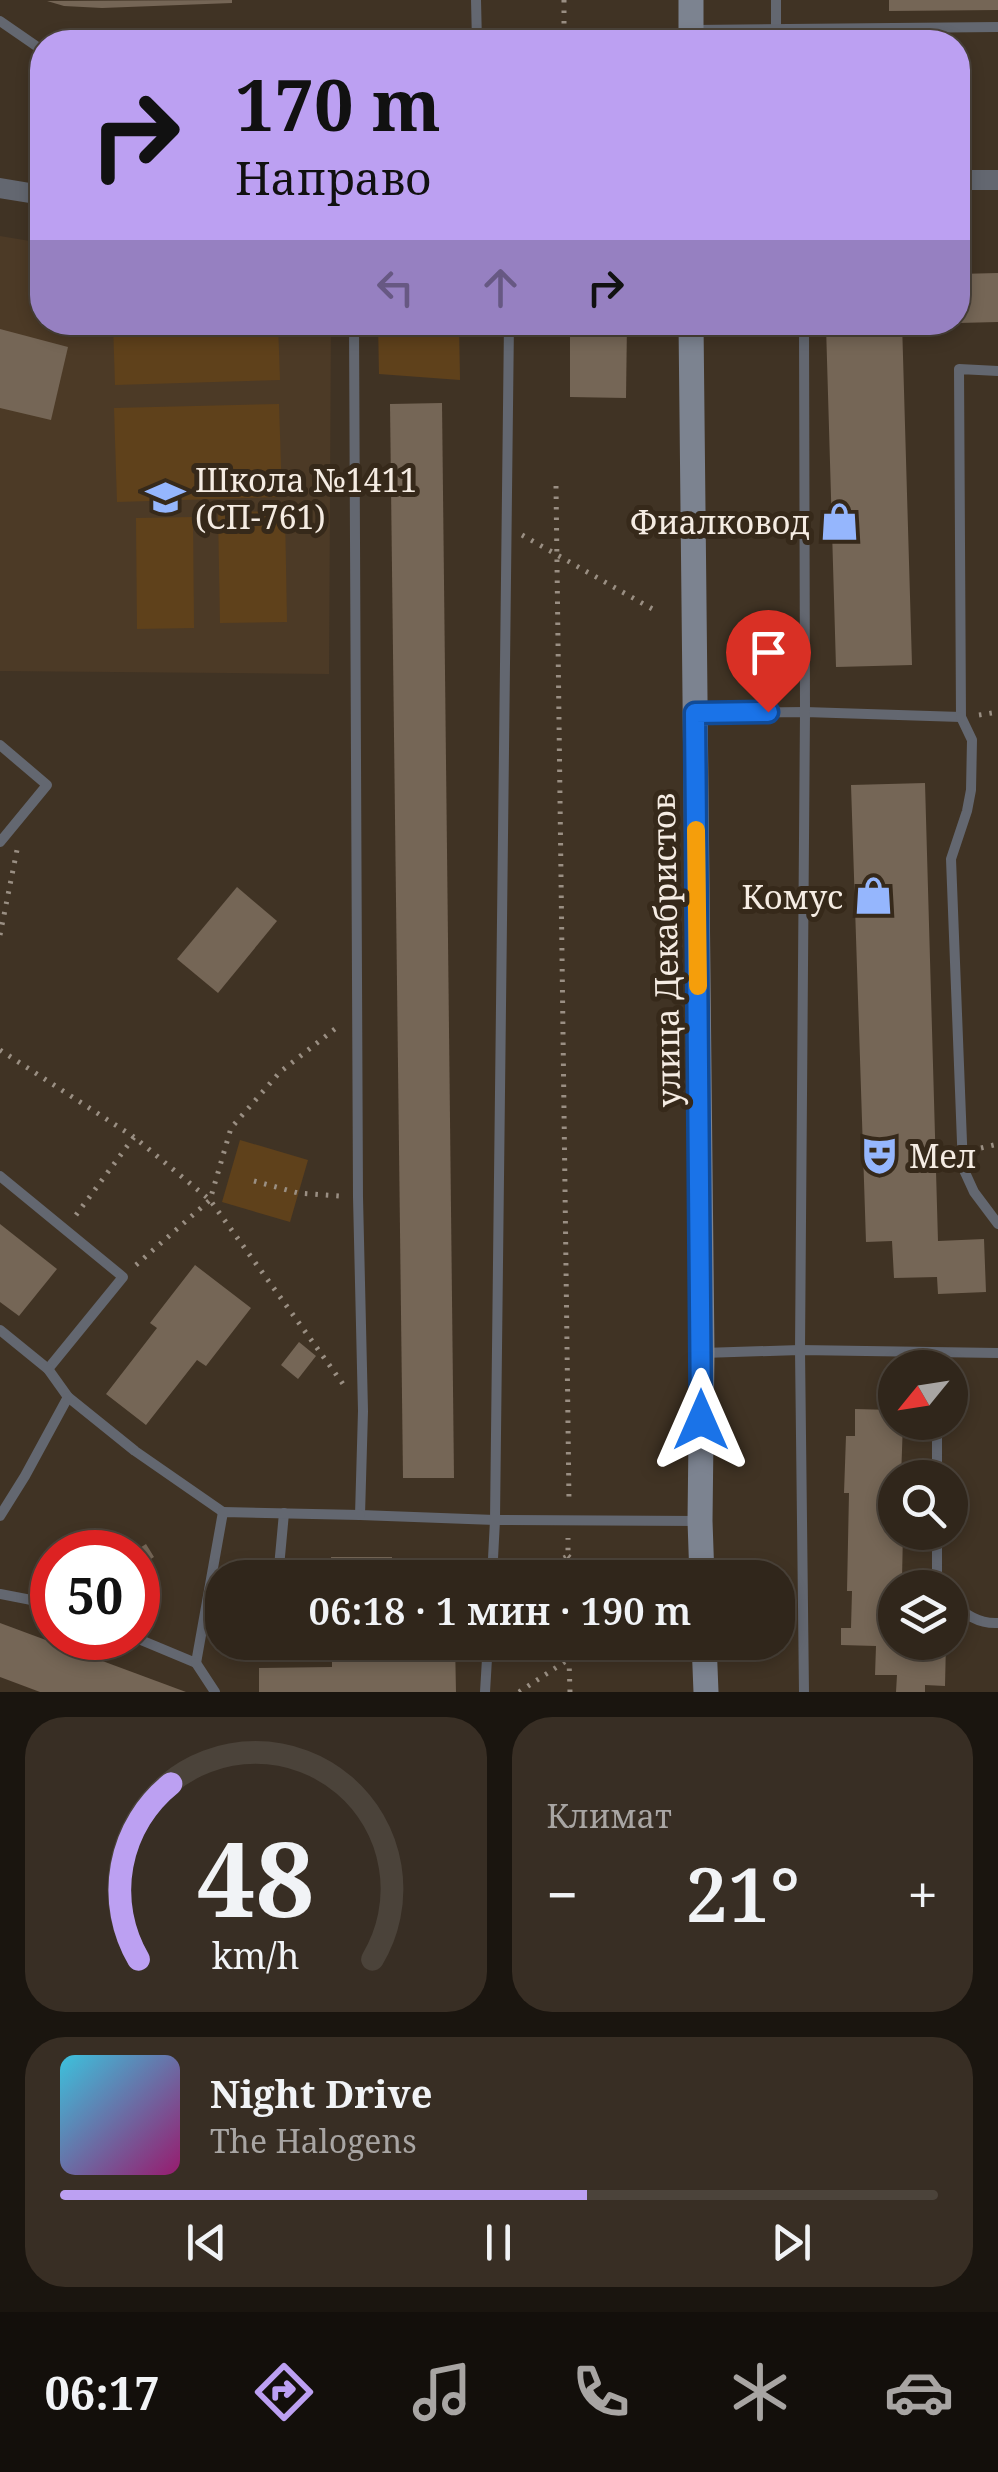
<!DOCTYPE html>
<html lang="ru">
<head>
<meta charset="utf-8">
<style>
  :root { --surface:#30261b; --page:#382e24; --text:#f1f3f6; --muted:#a8a5a3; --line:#4b433a; --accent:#bca0f2 }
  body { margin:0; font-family:"Noto Serif",serif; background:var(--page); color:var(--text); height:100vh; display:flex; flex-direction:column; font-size:38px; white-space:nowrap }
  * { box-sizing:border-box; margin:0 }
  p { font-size:32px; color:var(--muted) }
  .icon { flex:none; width:55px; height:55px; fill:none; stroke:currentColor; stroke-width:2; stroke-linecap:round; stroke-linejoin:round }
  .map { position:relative; height:1692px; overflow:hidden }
  .details { display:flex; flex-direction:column; gap:25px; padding:25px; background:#1a150f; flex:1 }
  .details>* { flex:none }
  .guide { position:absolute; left:30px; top:30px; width:940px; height:305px; border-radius:40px; box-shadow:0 5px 15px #0003,0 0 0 2px var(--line); background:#bca0f2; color:#111; overflow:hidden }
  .needle { width:65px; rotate:240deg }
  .controls { position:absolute; left:878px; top:1350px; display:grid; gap:20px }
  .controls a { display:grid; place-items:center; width:90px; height:90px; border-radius:50%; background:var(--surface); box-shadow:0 5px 15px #0003,0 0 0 2px var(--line); font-size:50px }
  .speed { position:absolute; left:30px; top:1530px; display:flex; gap:20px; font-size:50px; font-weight:700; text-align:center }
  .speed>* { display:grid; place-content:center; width:130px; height:130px; border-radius:50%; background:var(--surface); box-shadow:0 5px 15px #0003,0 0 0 2px var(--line); line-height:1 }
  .speed .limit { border:15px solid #d22; background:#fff; color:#111 }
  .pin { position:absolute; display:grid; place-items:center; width:85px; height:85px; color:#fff; margin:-102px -42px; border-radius:50% 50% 50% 0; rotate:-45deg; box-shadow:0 0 10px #0007 }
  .pin .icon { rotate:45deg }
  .me { position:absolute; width:110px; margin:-55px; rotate:0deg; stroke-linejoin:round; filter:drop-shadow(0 0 8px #0008) }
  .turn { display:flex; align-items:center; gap:35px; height:210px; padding:0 40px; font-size:45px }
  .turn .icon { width:130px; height:130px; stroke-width:2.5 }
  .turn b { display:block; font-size:70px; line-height:85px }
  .lanes { display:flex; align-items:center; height:95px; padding:0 40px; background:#0003; justify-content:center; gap:50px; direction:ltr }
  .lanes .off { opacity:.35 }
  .big { font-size:75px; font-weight:600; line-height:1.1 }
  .details .tile { flex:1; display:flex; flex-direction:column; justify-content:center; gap:15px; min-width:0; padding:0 35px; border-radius:40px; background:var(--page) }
  .details .dial { align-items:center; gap:0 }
  .dial svg { height:260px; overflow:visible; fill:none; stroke:var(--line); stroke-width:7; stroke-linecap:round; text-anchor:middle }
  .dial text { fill:var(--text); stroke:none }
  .song { display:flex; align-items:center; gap:30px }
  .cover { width:120px; height:120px; border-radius:15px; background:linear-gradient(135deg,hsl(190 70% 55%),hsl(320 70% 35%)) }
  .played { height:10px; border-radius:5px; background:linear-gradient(90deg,var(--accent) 60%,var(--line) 60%) }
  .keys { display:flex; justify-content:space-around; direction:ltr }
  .heat { display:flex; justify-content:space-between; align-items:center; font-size:55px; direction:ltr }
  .details .tiles { flex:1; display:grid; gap:25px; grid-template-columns:1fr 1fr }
  .tile:last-child { grid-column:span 2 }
  .trip { position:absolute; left:205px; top:1560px; width:590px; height:100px; border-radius:40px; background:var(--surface); box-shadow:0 5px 15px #0003,0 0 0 2px var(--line); font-weight:600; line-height:100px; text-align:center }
  .menu { display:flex; height:160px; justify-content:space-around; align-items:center; background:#130f0b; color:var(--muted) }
  .menu .icon { width:70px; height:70px }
  .menu .selected { color:var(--accent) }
  .menu b { font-size:45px; color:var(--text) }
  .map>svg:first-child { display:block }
  .built { fill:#4c3a26 }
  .green { fill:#5f411b }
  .building { fill:#756656 }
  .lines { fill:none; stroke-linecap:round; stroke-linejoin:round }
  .path { stroke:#9a8f83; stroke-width:5; stroke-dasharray:2.5 8; stroke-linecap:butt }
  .service { stroke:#636770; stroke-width:10 }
  .minor { stroke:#636770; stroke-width:20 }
  .secondary { stroke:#7c8390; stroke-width:25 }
  .route-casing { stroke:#114b97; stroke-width:25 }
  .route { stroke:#1a73e8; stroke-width:18 }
  .slow { stroke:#f59e0b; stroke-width:18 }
  .labels { text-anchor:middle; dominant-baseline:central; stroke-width:10; stroke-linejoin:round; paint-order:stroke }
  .poi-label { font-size:32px; fill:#f5ece3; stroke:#36291a; text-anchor:start }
  .street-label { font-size:32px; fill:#f5ece3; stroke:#36291a }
</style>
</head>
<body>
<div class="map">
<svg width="998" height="1692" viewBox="0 0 998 1692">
  <rect width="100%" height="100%" fill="#403324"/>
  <polygon class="built" points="0,236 42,243 42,322 331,323 329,674 0,671"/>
  <g class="green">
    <polygon points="113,323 278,323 280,380 115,385"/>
    <polygon points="378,323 459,323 460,380 379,374"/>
    <polygon points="279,404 282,497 117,502 114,408"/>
    <polygon points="285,511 287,622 220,623 218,512"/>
    <polygon points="193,517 194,628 137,629 136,518"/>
    <polygon points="240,1140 308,1160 290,1222 222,1202"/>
  </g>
  <g class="building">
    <polygon points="232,0 232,3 102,8 64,6 47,1"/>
    <polygon points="889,0 998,0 998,10 889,11"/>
    <polygon points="998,273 998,322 958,323 958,274"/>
    <polygon points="570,322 627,322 626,398 570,397"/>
    <polygon points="868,322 902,322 912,665 836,667 826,326 868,325"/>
    <polygon points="0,329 68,347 51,420 0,408"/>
    <polygon points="442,403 454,1478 403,1478 390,404"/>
    <polygon points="925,783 938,1241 984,1239 986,1292 938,1294 937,1277 894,1278 892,1241 866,1242 851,785"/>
    <polygon points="237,887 277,921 218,993 177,959"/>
    <polygon points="0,1224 57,1269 19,1316 0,1302"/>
    <polygon points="195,1265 251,1308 206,1366 197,1360 146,1425 106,1394 157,1328 150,1323"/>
    <polygon points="299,1342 316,1356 298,1379 281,1365"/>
    <polygon points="855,1409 892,1410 892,1421 903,1422 901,1478 895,1478 895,1485 892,1485 892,1513 895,1513 895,1532 903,1532 902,1579 895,1579 895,1642 946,1642 945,1686 925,1685 925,1692 896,1692 897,1675 875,1675 876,1646 841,1645 841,1628 851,1628 852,1591 847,1591 849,1493 844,1493 846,1436 855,1436"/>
    <polygon points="130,1542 135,1551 146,1544 154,1557 138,1567 138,1552 113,1552"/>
    <polygon points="331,1557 392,1557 392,1578 332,1578"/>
    <polygon points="0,1623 186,1692 40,1692 0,1677"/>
    <polygon points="332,1642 455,1642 456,1692 259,1692 259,1668 332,1667"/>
  </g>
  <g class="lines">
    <g class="path">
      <polyline points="564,0 564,35"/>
      <polyline points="526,42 564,35 643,32"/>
      <polyline points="556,486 569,1502"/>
      <polyline points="522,535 656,611"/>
      <polyline points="979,715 998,712"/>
      <polyline points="0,935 17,850"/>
      <polyline points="0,1050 134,1137"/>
      <polyline points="981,1148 998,1144"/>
      <polyline points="254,1181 298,1193 339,1196"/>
      <polyline points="76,1215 134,1137 210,1200 343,1384"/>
      <polyline points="136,1265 210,1200 231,1128 280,1072 340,1025"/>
      <polyline points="568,1556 593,1578"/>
      <polyline points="562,1578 562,1559 568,1556 568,1538"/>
      <polyline points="573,1578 574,1561"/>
      <polyline points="572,1658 594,1642"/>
      <polyline points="519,1692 569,1659 559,1650 560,1642"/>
      <polyline points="570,1692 569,1659 572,1642"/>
    </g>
    <g class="service">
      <polyline points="476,0 477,42"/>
      <polyline points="776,0 776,29"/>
      <polyline points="0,21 42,50"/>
      <polyline points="694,30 998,27"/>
      <polyline points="354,322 358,1197 363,1411 360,1515 495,1520 700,1521"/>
      <polyline points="696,713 805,712 961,717 959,369 998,371"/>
      <polyline points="961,717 972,740 971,790 967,811 951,859 963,1168 974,1192 998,1224"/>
      <polyline points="0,745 47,785 0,842"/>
      <polyline points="0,1176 123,1277 48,1369"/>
      <polyline points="0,1330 48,1369 68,1397 135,1451 223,1512"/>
      <polyline points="703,1353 800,1350 998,1353"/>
      <polyline points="937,1422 937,1478"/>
      <polyline points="0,1516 25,1476 68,1397"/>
      <polyline points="937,1532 937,1574 942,1588"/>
      <polyline points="278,1578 284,1513"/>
      <polyline points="492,1578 495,1520 509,322"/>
      <polyline points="0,1594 52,1604"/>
      <path d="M950,1601C965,1614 978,1624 998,1623"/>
      <polyline points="136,1638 196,1663 223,1512 360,1515"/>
      <polyline points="196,1663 215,1692"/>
      <polyline points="485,1692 488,1642"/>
      <polyline points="804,1692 800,1350 805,712 804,322"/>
    </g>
    <g class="minor">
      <polyline points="958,180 998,180"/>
      <polyline points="0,188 42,195"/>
    </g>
    <g class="secondary">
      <polyline points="691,42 691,0"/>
      <polyline points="691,322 702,1353 700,1521 702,1578"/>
      <polyline points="704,1642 706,1692"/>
    </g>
  </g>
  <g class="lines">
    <defs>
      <polyline id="route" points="701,1420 695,713 768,712"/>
    </defs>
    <use href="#route" class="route-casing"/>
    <use href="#route" class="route"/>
    <polyline class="slow" points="696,830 698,986"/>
  </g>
  <defs>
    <symbol id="school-bare" viewBox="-9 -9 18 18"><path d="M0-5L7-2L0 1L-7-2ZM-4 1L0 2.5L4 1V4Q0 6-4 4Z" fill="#95b6fd" stroke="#36291a" stroke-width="2.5" paint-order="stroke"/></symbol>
    <symbol id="shop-bare" viewBox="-9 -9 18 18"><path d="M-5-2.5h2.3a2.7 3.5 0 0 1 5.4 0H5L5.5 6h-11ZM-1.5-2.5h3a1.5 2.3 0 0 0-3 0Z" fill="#95b6fd" stroke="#36291a" stroke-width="2.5" paint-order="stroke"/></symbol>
    <symbol id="theatre-bare" viewBox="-9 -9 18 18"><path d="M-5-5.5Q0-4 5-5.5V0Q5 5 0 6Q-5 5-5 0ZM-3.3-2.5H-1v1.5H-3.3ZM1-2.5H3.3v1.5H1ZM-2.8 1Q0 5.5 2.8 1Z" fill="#95b6fd" stroke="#36291a" stroke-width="2.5" paint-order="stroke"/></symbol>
  </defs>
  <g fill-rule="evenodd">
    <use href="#school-bare" x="138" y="470" width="55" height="55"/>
    <use href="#shop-bare" x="812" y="494" width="55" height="55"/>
    <use href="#shop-bare" x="846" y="868" width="55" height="55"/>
    <use href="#theatre-bare" x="852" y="1128" width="55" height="55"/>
  </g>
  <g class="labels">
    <g class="poi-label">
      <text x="195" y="479">Школа №1411<tspan x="195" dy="37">(СП-761)</tspan></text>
      <text x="810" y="521" text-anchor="end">Фиалковод</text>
      <text x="843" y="896" text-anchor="end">Комус</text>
      <text x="909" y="1155">Мел</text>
    </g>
    <g class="street-label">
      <text transform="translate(665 950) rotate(-91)">улица Декабристов</text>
    </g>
  </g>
</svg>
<div class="controls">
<a><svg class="needle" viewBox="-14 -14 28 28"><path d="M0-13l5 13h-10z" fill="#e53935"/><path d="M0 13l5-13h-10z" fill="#a8a5a3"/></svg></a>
<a><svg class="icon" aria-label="search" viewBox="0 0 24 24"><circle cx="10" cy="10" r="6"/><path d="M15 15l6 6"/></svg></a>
<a><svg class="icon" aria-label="layers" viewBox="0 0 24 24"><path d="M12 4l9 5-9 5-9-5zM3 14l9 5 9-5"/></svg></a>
</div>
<div class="speed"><div class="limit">50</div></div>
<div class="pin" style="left:768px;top:712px;background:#d93025"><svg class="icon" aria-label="arrive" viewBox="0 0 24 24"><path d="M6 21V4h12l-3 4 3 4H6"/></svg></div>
<svg class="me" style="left:701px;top:1420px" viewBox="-20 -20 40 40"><path d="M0-17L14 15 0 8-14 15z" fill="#1a73e8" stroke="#fff" stroke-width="4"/></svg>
<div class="trip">06:18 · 1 мин · 190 m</div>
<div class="guide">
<div class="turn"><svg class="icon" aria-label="right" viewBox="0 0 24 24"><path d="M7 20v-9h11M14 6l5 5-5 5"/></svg><div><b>170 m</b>Направо</div></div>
<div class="lanes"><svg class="icon off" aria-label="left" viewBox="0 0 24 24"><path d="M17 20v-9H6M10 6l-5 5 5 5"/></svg><svg class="icon off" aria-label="ahead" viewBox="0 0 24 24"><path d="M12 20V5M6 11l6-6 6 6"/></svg><svg class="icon" aria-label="right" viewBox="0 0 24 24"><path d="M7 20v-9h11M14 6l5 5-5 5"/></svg></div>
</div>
</div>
<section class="details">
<div class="tiles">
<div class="tile dial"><svg viewBox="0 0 100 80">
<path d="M14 69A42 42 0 1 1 86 69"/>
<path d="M14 69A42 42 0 0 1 24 15" stroke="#bca0f2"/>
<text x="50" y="56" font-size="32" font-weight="700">48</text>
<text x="50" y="72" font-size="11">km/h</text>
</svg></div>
<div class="tile"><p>Климат</p>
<div class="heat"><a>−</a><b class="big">21°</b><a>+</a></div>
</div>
<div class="tile">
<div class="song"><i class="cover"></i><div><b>Night Drive</b><p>The Halogens</p></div></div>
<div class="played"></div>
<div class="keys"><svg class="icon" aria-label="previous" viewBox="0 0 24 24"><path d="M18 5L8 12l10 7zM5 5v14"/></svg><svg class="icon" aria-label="pause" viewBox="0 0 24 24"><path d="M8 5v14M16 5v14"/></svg><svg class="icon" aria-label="next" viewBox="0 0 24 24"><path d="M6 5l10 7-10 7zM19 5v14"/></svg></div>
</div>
</div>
</section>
<nav class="menu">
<b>06:17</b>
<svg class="icon selected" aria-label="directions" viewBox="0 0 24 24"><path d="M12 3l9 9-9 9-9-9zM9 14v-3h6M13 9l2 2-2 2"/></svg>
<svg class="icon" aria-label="music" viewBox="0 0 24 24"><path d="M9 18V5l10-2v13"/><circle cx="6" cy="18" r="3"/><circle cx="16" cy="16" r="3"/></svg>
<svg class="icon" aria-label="phone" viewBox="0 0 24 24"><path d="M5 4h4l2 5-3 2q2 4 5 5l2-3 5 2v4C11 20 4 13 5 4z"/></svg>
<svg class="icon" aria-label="climate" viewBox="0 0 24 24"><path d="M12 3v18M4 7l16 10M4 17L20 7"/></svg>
<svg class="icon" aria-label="car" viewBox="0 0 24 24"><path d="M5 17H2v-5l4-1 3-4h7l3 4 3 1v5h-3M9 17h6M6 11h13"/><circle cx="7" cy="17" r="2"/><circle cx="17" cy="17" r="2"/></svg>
</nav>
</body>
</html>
